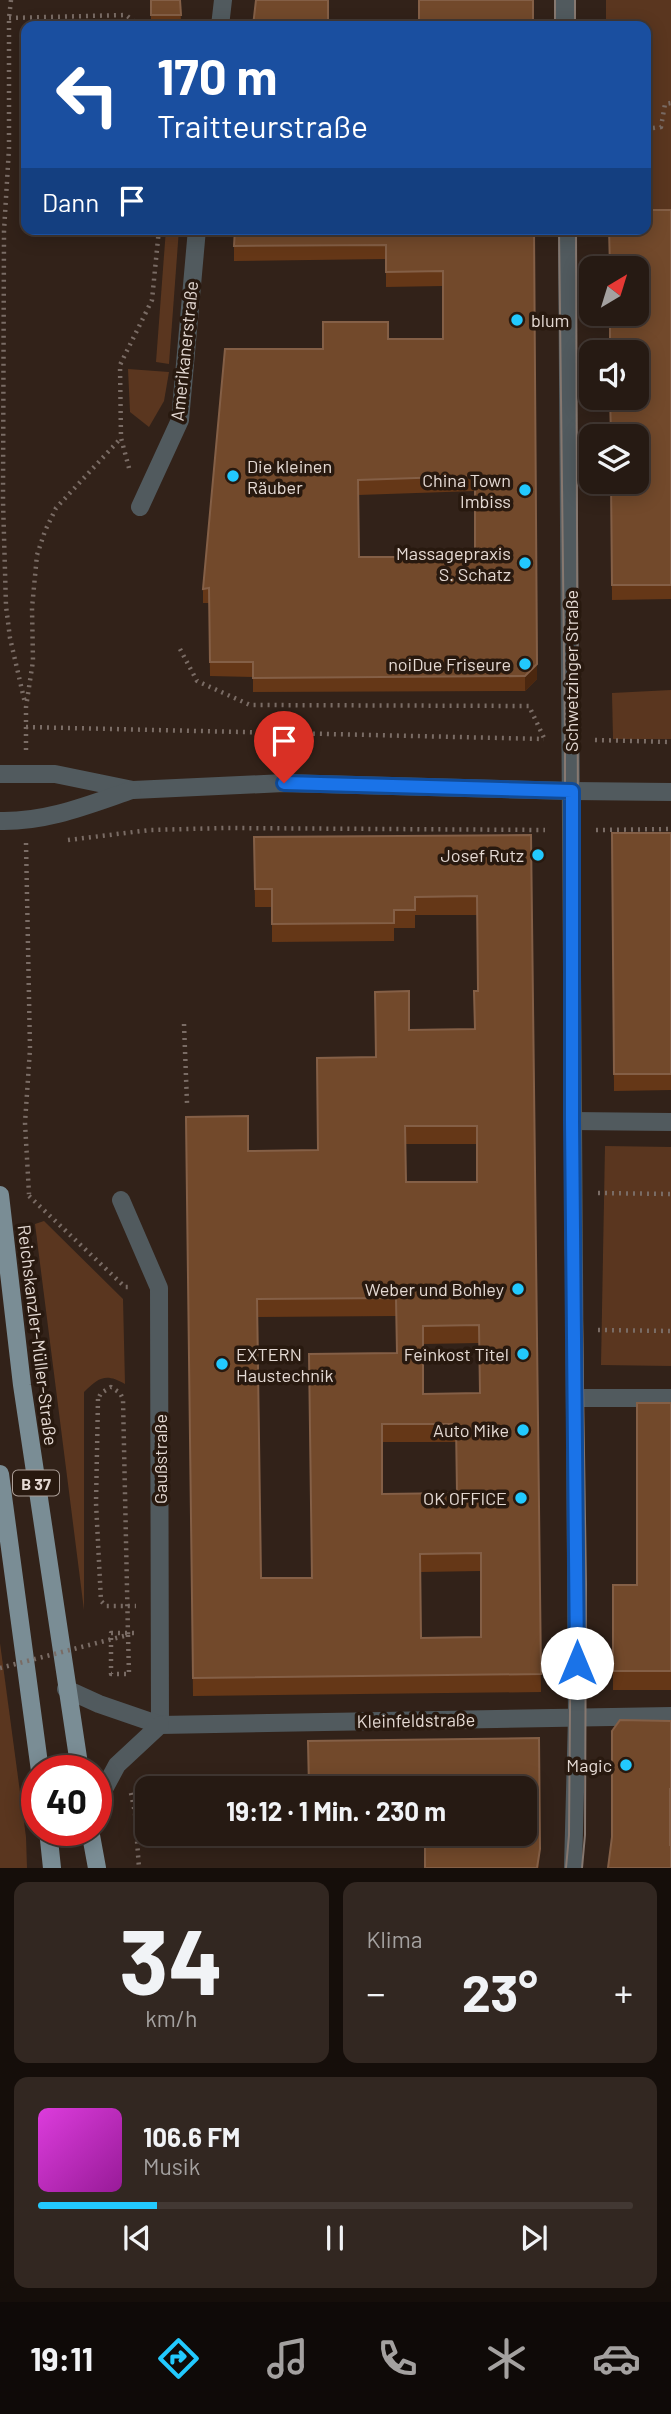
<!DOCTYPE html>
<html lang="de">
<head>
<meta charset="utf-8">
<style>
  :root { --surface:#261a13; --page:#322721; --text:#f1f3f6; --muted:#a4a1a0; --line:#423833; --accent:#22c9fe }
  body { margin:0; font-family:Barlow,sans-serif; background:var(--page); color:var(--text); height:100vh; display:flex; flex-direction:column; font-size:26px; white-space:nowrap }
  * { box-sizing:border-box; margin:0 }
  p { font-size:23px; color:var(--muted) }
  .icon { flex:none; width:38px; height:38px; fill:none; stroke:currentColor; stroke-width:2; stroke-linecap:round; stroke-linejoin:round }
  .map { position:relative; height:1868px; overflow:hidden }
  .details { display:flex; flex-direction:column; gap:14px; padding:14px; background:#150e0a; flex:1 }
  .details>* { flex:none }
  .guide { position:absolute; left:21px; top:21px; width:630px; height:214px; border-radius:14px; box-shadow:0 4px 18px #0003,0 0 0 2px var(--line); background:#1a4fa0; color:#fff; overflow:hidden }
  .needle { width:46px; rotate:38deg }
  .buttons { position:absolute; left:579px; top:256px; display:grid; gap:14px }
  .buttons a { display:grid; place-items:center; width:70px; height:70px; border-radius:14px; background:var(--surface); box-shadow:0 4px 18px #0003,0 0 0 2px var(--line); font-size:35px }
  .speed { position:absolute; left:21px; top:1755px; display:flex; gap:14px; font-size:35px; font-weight:700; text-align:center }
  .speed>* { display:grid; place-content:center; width:91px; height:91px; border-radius:50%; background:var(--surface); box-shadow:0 4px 18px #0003,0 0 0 2px var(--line); line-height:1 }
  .speed .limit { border:10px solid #d22; background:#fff; color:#111 }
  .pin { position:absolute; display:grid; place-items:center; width:60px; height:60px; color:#fff; margin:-72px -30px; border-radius:50% 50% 50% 0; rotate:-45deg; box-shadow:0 0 7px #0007 }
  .pin .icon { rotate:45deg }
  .me { position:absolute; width:77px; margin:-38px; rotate:0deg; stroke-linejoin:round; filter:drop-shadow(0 0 5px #0008) }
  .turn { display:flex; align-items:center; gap:24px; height:147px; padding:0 21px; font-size:32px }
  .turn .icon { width:91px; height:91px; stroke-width:2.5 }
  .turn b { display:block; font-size:49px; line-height:60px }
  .then { display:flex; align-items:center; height:66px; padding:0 21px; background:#0003; gap:14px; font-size:26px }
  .big { font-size:52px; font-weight:700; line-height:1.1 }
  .details .tile { flex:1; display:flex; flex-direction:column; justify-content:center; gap:10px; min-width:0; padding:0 24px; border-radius:14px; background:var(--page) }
  .details .dial { align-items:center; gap:0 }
  .dial b { font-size:91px; line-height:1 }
  .song { display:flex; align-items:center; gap:21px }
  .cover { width:84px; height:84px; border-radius:10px; background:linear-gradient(135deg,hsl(300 70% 55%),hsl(300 70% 35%)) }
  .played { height:7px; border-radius:4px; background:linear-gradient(90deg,var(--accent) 20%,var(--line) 20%) }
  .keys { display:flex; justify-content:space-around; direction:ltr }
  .heat { display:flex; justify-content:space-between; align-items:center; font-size:38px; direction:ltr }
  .details .tiles { flex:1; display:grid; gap:14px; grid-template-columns:1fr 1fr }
  .tile:last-child { grid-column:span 2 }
  .trip { position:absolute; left:135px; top:1776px; width:402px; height:70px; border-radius:14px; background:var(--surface); box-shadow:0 4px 18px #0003,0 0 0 2px var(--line); font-weight:700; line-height:70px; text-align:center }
  .menu { display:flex; height:112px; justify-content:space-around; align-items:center; background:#0f0a08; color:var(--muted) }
  .menu .icon { width:49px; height:49px }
  .menu .on { color:var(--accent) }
  .menu b { font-size:32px; color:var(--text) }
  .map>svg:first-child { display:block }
  .green { fill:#5a361f }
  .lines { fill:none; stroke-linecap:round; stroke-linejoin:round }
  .path { stroke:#7a6c65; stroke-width:4.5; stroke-dasharray:2 5; stroke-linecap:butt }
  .minor { stroke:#515a5e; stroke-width:18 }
  .tertiary { stroke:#515a5e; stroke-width:18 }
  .primary { stroke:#7a8d95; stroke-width:18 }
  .tram { stroke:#867870; stroke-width:2 }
  .path-bridge { stroke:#7a6c65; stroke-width:4.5; stroke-dasharray:2 5; stroke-linecap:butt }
  .wall { fill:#653717; fill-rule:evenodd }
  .shaded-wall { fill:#4b270f }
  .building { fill:#72492b; stroke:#845f46; stroke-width:2; fill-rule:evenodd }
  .route-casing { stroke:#114b97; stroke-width:18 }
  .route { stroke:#1a73e8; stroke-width:12 }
  .poi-dot { fill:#22c9fe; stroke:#28190f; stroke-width:2.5 }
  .labels { text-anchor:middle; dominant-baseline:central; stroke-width:7; stroke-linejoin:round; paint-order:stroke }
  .shield { fill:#28190f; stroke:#ac9f98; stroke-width:2 }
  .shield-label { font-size:16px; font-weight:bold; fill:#e4d9d3 }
  .poi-label { font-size:18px; fill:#e4d9d3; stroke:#28190f; text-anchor:end }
  .street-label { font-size:18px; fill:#e4d9d3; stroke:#28190f }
</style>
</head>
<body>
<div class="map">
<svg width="671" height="1868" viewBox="0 0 671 1868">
  <rect width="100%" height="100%" fill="#322219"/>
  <g class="green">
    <polygon points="606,0 671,0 671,224 646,225 646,26 606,26"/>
    <polygon points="166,229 179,229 169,364 156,362"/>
    <polygon points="128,369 169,372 164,401 149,427 130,412"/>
    <polygon points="671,690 671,739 613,739 612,693"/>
    <polygon points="605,1146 671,1147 671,1366 601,1365"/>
    <path d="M44,1221L123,1299L125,1384C106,1373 99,1377 84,1392V1610L35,1224Z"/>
    <polygon points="0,1643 26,1837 27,1868 0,1868"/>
  </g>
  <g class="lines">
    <g class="path">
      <polyline points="11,0 9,18 9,148 4,231 3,501 6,606 10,638 25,703"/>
      <polyline points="9,18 126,15 140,26"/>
      <polyline points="646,129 661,127 665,104 671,103"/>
      <polyline points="129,468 121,438 120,365 152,300 159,229"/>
      <polyline points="180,649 197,681 250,705 529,706 544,738"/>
      <polyline points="26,727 544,739"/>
      <polyline points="595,740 671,742"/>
      <polyline points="26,750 26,707 33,661 32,608 37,555 45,531 56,508 121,438"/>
      <polyline points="596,830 671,829"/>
      <polyline points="68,840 150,830 225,828 545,830"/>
      <polyline points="26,843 30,1049 25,1123 29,1194"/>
      <polyline points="184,1024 187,1103"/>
      <polyline points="598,1193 671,1194"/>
      <polyline points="29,1196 125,1287 132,1287"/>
      <polyline points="598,1330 671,1331"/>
      <polyline points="98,1399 96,1503 101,1601 106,1606 136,1606"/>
      <polyline points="128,1635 129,1674 111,1674 111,1633 135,1633"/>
      <polyline points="131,1793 135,1813 139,1868"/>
    </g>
    <g class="minor">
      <polyline points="220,26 223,0"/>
      <polyline points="140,507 180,420 197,229"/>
      <polyline points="0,774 55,774 133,790 284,783 572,791 671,792"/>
      <path d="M0,821C47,822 88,805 132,790"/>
      <polyline points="572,1121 671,1122"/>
      <polyline points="121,1200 159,1288 160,1725"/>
      <polyline points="576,1398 671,1398"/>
      <polyline points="66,1689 99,1704 160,1725 671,1716"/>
      <polyline points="96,1804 117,1765 160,1725"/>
    </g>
    <g class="tertiary">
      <polyline points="565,0 565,26"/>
      <polyline points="567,229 577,1716 573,1868"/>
    </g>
    <g class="primary">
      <polyline points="0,1195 22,1385 80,1771"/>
      <polyline points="0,1474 40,1771"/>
      <polyline points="48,1830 52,1868"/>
      <polyline points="90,1830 97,1868"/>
    </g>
    <g class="tram">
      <polyline points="555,0 555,26"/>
      <polyline points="575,0 575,26"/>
      <polyline points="559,229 565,740 565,1194 571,1585 569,1835 566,1868"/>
      <polyline points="576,229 579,1121 586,1584 585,1835 582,1868"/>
    </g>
    <polyline class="path-bridge" points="0,1668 128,1635 123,1399 120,1393 111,1387 101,1393 98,1399"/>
  </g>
  <g class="wall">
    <polygon points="151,0 180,0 181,21 151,21"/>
    <polygon points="671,210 671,599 612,600 611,481"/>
    <path d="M534,229L537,679L525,691L253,692V677L210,676L209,603H203V589L323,349L388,339H443V286L386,287V259L234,261V246ZM475,491V557H359L358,495Z"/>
    <polygon points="612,833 671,833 671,1090 614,1091"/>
    <path d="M531,835L541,1692L193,1696L186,1117L248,1151L318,1150L376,1057L409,1030L474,1029L478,991L477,915H415V928H394V941L272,942V907H255L254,837ZM406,1144H477V1182H406ZM396,1316V1353L312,1578H261L258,1317ZM479,1343L480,1393L423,1394V1344ZM382,1442H456V1493L382,1494ZM481,1571V1637L421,1638V1572Z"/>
    <polygon points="671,1403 671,1690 613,1690 613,1585 637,1585"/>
    <polygon points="671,1721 671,1812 670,1812 670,1845 608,1868"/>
  </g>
  <g class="shaded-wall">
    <polygon points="537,664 537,679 525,691 525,676"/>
    <polygon points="540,1849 539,1868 537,1868"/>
  </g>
  <g class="building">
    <polygon points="151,0 180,0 181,15 151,15"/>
    <polygon points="256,0 328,0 328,26 253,26"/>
    <rect x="419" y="0" width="114" height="26"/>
    <polygon points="646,210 671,210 671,585 612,585 611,481 637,481 637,436 611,436 610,397 637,397 637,352 610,352 610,313 637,313 637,268 610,268 609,229 646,229"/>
    <path d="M235,229H534L537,664L525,676L253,678V662H210L209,588L203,589L225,349H323V322H388V339H443V271L386,272V245L234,246ZM475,476V557H359L358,480Z"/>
    <polygon points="612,833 671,833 671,1074 614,1074"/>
    <path d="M531,835L541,1674L193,1678L186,1117L248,1116V1151L318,1150L317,1058L376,1057L375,992L409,991V1030L475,1029L474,991H478L477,896L415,897V910H394V923L272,924V889H255L254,837ZM405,1126H477V1182H406ZM396,1298L397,1353L309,1354L312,1578H261L257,1299ZM479,1325L480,1393L423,1394V1326ZM382,1424H456L457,1493L382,1494ZM481,1553V1637L421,1638L420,1554Z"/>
    <polygon points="637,1403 671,1403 671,1671 613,1671 613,1585 637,1585"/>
    <polygon points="620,1720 671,1721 671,1789 670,1789 670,1845 671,1845 671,1868 608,1868 612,1837 612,1731"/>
    <polygon points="539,1738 540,1849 537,1868 425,1868 425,1834 525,1834 525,1788 309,1788 308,1741"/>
  </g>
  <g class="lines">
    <defs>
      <polyline id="route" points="284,783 572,791 572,1121 577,1663"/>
    </defs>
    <use href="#route" class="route-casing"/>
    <use href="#route" class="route"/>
  </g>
  <g class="poi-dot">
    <circle cx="517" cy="320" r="7"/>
    <circle cx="233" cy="476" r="7"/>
    <circle cx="525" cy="490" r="7"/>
    <circle cx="525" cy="563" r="7"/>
    <circle cx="525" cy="664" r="7"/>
    <circle cx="538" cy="855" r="7"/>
    <circle cx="518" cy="1289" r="7"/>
    <circle cx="523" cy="1354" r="7"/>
    <circle cx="222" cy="1364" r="7"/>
    <circle cx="523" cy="1430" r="7"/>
    <circle cx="521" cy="1498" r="7"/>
    <circle cx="626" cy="1765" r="7"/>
  </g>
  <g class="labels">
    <rect class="shield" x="13" y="1470.5" width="46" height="25" rx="5"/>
    <g class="shield-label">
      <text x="36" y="1483">B 37</text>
    </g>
    <g class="poi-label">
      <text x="531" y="320" text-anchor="start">blum</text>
      <text x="247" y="466" text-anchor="start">Die kleinen<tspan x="247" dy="21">Räuber</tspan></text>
      <text x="511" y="480">China Town<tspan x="511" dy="21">Imbiss</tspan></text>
      <text x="511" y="553">Massagepraxis<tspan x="511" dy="21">S. Schatz</tspan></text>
      <text x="511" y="664">noiDue Friseure</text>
      <text x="524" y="855">Josef Rutz</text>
      <text x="504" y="1289">Weber und Bohley</text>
      <text x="236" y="1354" text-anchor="start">EXTERN<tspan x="236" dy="21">Haustechnik</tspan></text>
      <text x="509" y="1354">Feinkost Titel</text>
      <text x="509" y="1430">Auto Mike</text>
      <text x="507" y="1498">OK OFFICE</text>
      <text x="612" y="1765">Magic</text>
    </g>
    <g class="street-label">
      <text transform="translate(184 351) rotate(-84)">Amerikanerstraße</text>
      <text transform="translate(571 671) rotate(-90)">Schwetzinger Straße</text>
      <text transform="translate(38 1335) rotate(83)">Reichskanzler-Müller-Straße</text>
      <text transform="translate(160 1459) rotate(-90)">Gaußstraße</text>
      <text transform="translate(416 1720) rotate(-1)">Kleinfeldstraße</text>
    </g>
  </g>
</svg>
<div class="buttons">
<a><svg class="needle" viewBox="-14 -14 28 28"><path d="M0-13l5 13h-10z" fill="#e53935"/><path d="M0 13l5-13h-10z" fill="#a4a1a0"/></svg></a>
<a><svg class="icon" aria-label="sound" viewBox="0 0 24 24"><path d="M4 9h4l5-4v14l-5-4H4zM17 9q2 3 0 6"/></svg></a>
<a><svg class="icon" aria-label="layers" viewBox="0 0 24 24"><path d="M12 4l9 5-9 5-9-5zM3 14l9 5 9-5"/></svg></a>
</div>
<div class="speed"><div class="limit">40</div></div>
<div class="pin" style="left:284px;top:783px;background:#d93025"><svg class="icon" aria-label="arrive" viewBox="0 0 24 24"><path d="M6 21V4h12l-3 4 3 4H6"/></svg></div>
<svg class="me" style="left:577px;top:1663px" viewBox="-20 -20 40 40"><circle r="19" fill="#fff"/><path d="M0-13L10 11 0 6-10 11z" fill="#1a73e8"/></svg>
<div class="trip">19:12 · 1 Min. · 230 m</div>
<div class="guide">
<div class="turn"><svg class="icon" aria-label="left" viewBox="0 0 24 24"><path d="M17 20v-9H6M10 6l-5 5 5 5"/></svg><div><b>170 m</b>Traitteurstraße</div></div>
<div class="then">Dann<svg class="icon" aria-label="arrive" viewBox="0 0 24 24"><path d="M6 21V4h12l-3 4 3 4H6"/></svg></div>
</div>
</div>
<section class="details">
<div class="tiles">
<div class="tile dial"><b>34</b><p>km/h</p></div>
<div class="tile"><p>Klima</p>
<div class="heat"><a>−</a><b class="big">23°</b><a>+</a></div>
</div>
<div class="tile">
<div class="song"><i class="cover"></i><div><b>106.6 FM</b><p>Musik</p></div></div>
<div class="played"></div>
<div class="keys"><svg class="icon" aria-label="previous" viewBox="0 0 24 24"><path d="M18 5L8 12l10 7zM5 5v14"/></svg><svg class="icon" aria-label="pause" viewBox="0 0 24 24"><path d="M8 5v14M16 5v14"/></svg><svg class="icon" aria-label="next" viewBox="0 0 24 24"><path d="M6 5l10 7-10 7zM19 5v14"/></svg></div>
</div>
</div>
</section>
<nav class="menu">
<b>19:11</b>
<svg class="icon on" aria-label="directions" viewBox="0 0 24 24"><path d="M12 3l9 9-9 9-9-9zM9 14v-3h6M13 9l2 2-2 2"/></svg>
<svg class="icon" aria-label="music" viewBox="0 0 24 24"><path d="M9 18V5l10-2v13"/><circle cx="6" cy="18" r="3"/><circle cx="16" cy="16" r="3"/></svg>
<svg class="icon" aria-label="phone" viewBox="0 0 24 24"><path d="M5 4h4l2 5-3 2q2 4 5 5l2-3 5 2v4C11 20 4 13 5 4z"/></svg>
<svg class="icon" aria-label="climate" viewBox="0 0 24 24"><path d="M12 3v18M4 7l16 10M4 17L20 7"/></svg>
<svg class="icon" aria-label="car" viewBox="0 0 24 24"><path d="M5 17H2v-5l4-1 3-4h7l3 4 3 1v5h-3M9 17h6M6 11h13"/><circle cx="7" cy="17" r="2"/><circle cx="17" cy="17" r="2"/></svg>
</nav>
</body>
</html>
